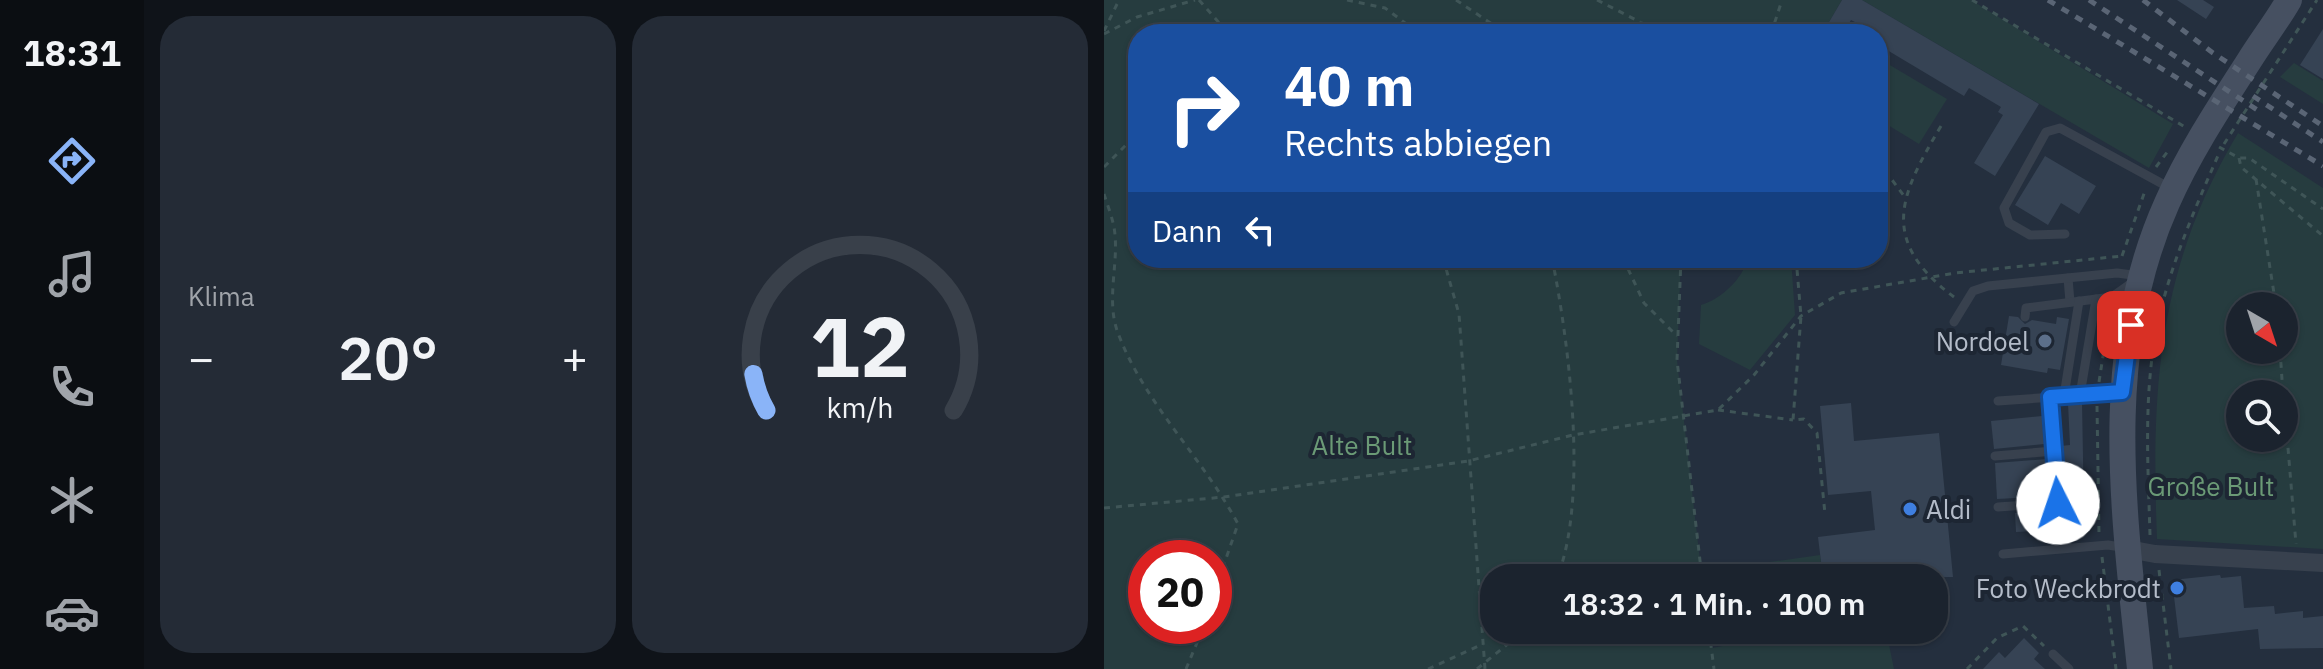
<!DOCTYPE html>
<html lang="de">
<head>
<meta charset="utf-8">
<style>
  :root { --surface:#1b232e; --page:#242b36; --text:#f1f3f6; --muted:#a0a4aa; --line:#39404a; --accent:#8ab4f8 }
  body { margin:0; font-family:"IBM Plex Sans",sans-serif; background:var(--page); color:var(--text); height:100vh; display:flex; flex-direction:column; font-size:30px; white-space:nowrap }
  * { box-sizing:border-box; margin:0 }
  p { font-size:26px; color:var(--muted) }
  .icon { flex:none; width:44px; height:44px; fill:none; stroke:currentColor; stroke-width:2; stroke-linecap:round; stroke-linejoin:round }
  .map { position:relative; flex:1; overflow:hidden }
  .panel { display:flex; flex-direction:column; gap:16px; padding:16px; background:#0f1319; width:960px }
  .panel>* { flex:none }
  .guide { position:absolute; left:24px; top:24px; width:760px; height:244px; border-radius:32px; box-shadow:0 2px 6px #0004,0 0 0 2px var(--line); background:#1a4fa0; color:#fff; overflow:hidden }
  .needle { width:52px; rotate:141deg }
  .tools { position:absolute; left:1122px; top:292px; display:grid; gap:16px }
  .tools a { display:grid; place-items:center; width:72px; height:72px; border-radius:50%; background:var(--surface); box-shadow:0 2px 6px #0004,0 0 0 2px var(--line); font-size:40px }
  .speed { position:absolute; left:24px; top:540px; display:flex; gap:16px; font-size:40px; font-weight:700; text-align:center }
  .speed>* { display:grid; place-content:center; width:104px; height:104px; border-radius:50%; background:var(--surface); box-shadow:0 2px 6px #0004,0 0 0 2px var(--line); line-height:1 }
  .speed .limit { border:12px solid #d22; background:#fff; color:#111 }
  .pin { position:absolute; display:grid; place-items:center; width:68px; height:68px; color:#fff; margin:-34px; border-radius:16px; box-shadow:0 4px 12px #0006 }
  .me { position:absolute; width:88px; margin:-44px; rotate:356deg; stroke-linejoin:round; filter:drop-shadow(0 0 6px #0008) }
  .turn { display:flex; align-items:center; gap:28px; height:168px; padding:0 24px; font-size:36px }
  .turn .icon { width:104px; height:104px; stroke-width:2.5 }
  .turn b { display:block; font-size:56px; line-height:68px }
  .then { display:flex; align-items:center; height:76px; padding:0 24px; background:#0003; gap:16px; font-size:30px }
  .big { font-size:60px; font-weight:600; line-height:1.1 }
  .panel .tile { flex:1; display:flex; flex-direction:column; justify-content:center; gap:12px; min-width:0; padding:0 28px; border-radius:32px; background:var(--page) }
  .panel .dial { align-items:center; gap:0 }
  .dial svg { height:208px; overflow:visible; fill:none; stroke:var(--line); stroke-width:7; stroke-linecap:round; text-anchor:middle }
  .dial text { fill:var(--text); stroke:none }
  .heat { display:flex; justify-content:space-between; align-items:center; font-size:44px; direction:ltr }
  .panel .tiles { flex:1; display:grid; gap:16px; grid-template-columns:repeat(2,1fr) }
  .trip { position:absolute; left:376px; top:564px; width:468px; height:80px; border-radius:32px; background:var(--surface); box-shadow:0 2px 6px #0004,0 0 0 2px var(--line); font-weight:600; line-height:80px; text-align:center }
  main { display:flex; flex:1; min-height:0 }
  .menu { display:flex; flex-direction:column; width:144px; justify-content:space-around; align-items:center; background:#0b0e12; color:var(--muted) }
  .menu .icon { width:56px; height:56px }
  .menu .on { color:var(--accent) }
  .menu b { font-size:36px; color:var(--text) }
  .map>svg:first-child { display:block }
  .green { fill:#263c3f; fill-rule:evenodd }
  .building { fill:#364354 }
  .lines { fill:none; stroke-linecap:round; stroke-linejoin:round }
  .path { stroke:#3f5557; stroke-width:3; stroke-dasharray:6 6; stroke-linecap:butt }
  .lane { stroke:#38414e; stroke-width:9 }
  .street { stroke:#38414e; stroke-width:18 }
  .secondary { stroke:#465061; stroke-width:26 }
  .rail { stroke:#5a6575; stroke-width:5; stroke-dasharray:8 8; stroke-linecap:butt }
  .route-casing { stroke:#114b97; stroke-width:20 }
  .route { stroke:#1a73e8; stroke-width:14 }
  .service-dot { fill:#5c6f8a; stroke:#1d2633; stroke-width:3 }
  .shop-dot { fill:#3f7fe0; stroke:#1d2633; stroke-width:3 }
  .labels { text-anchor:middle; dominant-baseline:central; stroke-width:8; stroke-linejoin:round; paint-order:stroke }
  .poi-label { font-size:26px; fill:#b4bcc9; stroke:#1d2633; text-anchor:end }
  .park-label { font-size:26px; fill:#6b9a76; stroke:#1d2633 }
</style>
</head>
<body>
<main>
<nav class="menu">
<b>18:31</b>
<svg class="icon on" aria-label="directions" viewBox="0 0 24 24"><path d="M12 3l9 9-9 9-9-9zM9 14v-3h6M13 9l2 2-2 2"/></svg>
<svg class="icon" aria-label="music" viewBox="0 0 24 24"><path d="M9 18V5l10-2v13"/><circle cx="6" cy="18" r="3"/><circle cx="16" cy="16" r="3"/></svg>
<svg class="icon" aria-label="phone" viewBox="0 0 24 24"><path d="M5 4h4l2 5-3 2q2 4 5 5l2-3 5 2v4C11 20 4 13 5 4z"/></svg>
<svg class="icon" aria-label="climate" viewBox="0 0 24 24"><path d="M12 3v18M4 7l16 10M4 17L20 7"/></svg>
<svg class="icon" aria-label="car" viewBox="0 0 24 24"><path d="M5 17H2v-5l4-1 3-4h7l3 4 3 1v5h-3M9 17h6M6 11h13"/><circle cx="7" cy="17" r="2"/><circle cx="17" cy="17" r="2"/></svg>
</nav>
<section class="panel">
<div class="tiles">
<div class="tile"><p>Klima</p>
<div class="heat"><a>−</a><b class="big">20°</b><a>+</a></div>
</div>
<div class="tile dial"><svg viewBox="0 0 100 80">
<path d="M14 69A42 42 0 1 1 86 69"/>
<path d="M14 69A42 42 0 0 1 9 55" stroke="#8ab4f8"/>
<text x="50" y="56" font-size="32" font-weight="700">12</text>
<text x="50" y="72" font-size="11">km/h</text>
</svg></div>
</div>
</section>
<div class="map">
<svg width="1219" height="669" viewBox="0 0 1219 669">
  <rect width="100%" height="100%" fill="#242f3e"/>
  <g class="green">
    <path d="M0,0H738L718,34H34V258H577L573,360L598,578H390V630H605L608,648L624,645L623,630H782L790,669H0ZM42,558H110V626H42Z"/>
    <polygon points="758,0 867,0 1069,124 1045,168"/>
    <polygon points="774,58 843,99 815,144 774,119"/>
    <polygon points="1190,63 1219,81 1219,104 1176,77"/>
    <path d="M1134,133L1219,188V549L1053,539C1047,387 1054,267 1134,133ZM1136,306H1180V350H1136ZM1136,394H1180V438H1136Z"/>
    <path d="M643,258H687L691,315L646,370L595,344L597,305C616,300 641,277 643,258Z"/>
    <polygon points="716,555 719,578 617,578 616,569"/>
  </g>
  <g class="building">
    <polygon points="738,0 758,0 935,104 891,176 870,163 899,115 894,112 897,107 865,88 860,96 778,47 781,41 774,34 747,20 739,34 718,34"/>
    <polygon points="1073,0 1099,0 1110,7 1102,19"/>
    <polygon points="1219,29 1219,79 1196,65"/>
    <polygon points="941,156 992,186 975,214 957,203 944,225 911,205"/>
    <polygon points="905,316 914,317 921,324 928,320 952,324 953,317 965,319 956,370 944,368 943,373 897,365"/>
    <polygon points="978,402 980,512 964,513 965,529 912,532 911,513 960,507 957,446 966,445 964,403"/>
    <polygon points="747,403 750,441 835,433 849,577 719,578 714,537 771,530 767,491 724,495 716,406"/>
    <polygon points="938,416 940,444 890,449 887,421"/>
    <polygon points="943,459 946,496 893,499 891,463"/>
    <polygon points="1116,575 1117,578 1137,576 1140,608 1170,606 1171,614 1199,611 1199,618 1219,616 1219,648 1156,649 1154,629 1075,638 1068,580"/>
    <polygon points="920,638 935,653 930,659 941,669 879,669 895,652 901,658"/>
  </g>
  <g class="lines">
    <g class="path">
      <polyline points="95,0 125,34"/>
      <polyline points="243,0 281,8 316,34"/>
      <polyline points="352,0 403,34"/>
      <polyline points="493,0 536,22"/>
      <polyline points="868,0 1081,127"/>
      <polyline points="0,31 15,0"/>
      <polyline points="0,34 33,17 91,0"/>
      <polyline points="428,34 537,23 583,34"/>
      <polyline points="667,34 678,0"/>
      <path d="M837,126C796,195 774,240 850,297"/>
      <polyline points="1120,144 1213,0"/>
      <polyline points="1115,147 1135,158 1145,158 1219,209"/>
      <polyline points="1135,158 1137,167 1219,236"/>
      <polyline points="774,161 800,196"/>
      <polyline points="0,167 34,133"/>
      <polyline points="1052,167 1064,151"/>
      <polyline points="1152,179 1172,306"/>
      <path d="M0,194C4,207 10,221 11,235C14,266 2,302 14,333C40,403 99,458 134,524L110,593"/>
      <polyline points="1018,256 1042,188"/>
      <polyline points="339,258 355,314 381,669"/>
      <path d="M448,258C465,343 485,498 453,578"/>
      <polyline points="519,258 540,303 573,336"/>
      <polyline points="577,258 573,360 598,578"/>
      <polyline points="692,258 697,316 689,420 700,419 713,433 721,514"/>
      <polyline points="1176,350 1179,394"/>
      <polyline points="995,382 1006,311"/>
      <polyline points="1180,400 1192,544"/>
      <polyline points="993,406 995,534"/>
      <polyline points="614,410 689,420"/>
      <polyline points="0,508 120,497 364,461 469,435 614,410 650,375 697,316 737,293 851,273 1018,256"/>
      <path d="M1046,535C1044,465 1039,392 1054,322C1067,263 1092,206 1116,151"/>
      <polyline points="998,557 1012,669"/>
      <polyline points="1055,570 1067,669"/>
      <polyline points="605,630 610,669"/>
      <polyline points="82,669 100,626"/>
      <polyline points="324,669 379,644"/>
      <polyline points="373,669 421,630"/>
      <polyline points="863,669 893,638 919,626 940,646"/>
    </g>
    <g class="lane">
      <polyline points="961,234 926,235 905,223 900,208 942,132 956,128 1066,188"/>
      <polyline points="964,278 966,302"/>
      <polyline points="921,317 922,308 1008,297 1032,280"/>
      <polyline points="850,322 869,291 884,286 1013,273 1036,276"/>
      <polyline points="976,395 992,299"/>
      <polyline points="960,396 975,301"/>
      <polyline points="894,401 1018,392"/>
      <polyline points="891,456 950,451"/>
      <polyline points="894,507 954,503 946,397"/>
      <polyline points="899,554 1004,545 1023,548"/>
      <polyline points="949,654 965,669"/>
    </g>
    <polyline class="street" points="1024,549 1051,554 1219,563"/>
    <path class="secondary" d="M1036,669C1020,513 996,352 1063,203C1085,153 1116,106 1145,61C1158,40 1173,21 1185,0"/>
    <g class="rail">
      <polyline points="944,0 1219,166"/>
      <polyline points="985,0 1155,111"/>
      <polyline points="1039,0 1109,53 1219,126"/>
      <polyline points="1149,96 1219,142"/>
    </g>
  </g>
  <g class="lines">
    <defs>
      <polyline id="route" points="954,503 946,397 1018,392 1027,325"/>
    </defs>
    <use href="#route" class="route-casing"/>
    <use href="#route" class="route"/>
  </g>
  <circle class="service-dot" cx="941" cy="341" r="8"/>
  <g class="shop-dot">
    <circle cx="806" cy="509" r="8"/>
    <circle cx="1073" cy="588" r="8"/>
  </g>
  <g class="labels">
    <g class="poi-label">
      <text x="925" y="341">Nordoel</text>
      <text x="822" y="509" text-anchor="start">Aldi</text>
      <text x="1057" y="588">Foto Weckbrodt</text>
    </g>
    <g class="park-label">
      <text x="258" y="445">Alte Bult</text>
      <text x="1107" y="486">Große Bult</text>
    </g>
  </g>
</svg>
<div class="tools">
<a><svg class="needle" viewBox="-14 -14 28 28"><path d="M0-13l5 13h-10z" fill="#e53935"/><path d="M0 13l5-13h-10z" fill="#a0a4aa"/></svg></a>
<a><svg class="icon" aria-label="search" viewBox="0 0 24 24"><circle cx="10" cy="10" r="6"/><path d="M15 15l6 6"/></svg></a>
</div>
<div class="speed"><div class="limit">20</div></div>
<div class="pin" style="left:1027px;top:325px;background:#d93025"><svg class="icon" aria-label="arrive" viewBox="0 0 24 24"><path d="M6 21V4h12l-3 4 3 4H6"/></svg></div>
<svg class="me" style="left:954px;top:503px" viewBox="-20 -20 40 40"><circle r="19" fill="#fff"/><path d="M0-13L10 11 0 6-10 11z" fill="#1a73e8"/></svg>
<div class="trip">18:32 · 1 Min. · 100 m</div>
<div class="guide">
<div class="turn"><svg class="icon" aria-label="right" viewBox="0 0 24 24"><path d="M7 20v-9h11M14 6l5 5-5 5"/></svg><div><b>40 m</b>Rechts abbiegen</div></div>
<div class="then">Dann<svg class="icon" aria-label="left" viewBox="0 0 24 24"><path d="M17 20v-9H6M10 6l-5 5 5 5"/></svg></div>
</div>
</div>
</main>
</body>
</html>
